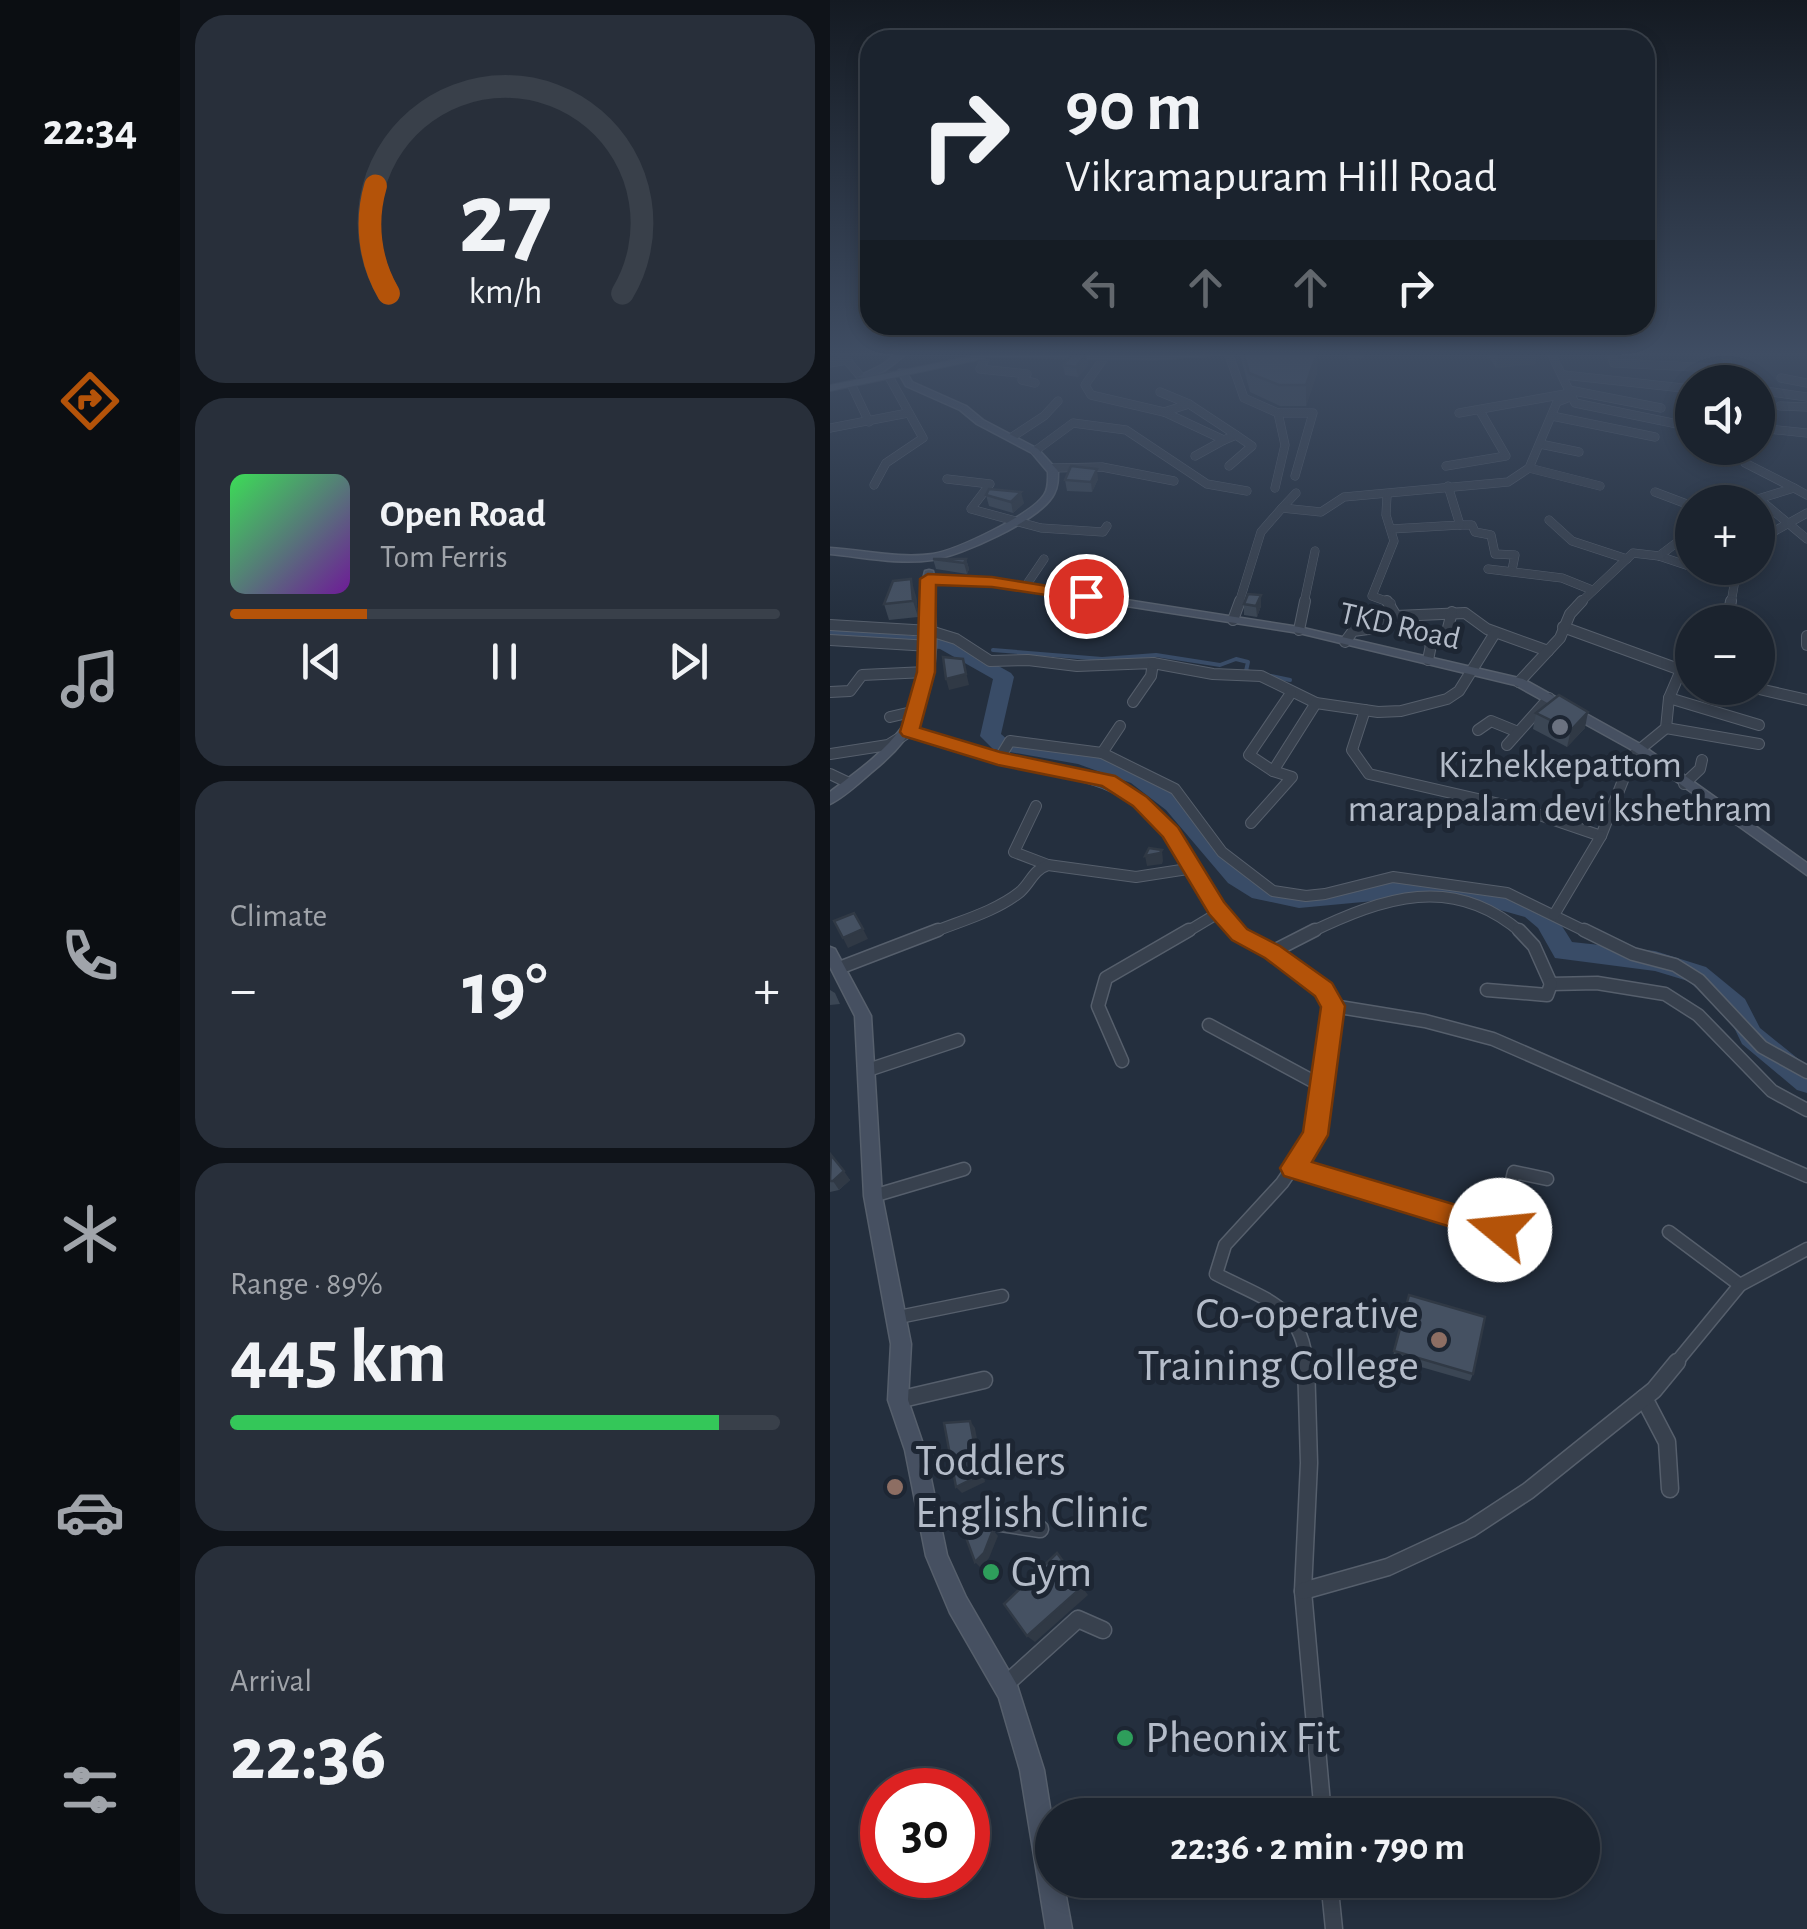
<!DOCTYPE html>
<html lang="en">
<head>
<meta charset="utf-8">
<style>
  :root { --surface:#1b232e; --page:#282f3a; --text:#f1f3f6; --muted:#a0a4aa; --line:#39404a; --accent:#b45309 }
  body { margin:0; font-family:"Alegreya Sans",sans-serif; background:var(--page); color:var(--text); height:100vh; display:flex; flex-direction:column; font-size:38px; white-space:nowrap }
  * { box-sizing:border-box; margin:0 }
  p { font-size:32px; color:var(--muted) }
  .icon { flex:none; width:55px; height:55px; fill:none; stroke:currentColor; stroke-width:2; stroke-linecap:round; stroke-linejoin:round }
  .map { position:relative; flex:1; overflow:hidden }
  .panel { display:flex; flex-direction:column; gap:15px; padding:15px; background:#0f1319; width:650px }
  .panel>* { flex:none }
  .hud { position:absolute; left:30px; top:30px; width:795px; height:305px; border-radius:30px; box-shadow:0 5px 15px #0003,0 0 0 2px var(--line); background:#1b232e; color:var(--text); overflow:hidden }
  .tools { position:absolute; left:845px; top:365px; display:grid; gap:20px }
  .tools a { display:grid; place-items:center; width:100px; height:100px; border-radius:50%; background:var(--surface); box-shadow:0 5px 15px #0003,0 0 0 2px var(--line); font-size:50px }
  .speed { position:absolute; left:30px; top:1768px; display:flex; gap:20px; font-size:50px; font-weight:700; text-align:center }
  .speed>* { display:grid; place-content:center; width:130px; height:130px; border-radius:50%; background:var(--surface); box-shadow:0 5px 15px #0003,0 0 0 2px var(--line); line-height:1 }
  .speed .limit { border:15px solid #d22; background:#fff; color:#111 }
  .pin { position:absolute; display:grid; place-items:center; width:85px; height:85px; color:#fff; margin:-42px; border:5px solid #fff; border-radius:50%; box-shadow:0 2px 10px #0007 }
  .me { position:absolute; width:110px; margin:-55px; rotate:287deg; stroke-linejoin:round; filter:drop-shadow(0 0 8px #0008) }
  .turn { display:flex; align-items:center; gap:35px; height:210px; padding:0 40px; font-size:45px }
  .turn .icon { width:130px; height:130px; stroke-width:2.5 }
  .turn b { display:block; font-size:70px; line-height:85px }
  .lanes { display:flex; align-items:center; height:95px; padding:0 40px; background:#0003; justify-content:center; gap:50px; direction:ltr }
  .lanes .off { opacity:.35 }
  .big { font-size:75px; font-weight:700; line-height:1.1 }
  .panel .widget { flex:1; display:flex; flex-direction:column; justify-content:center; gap:15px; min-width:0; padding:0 35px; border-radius:30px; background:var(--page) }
  .panel .dial { align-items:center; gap:0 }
  .dial svg { height:260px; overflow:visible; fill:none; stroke:var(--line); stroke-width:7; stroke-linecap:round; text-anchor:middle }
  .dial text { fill:var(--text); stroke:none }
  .song { display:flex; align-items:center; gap:30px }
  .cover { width:120px; height:120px; border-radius:15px; background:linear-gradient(135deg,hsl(130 70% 55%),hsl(280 70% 35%)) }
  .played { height:10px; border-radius:5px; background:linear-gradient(90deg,var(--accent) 25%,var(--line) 25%) }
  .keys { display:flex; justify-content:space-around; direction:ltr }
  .heat { display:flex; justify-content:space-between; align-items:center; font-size:55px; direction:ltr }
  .charge { height:15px; border-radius:8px; background:linear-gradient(90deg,#34c759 89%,var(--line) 0) }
  .trip { position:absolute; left:205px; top:1798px; width:565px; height:100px; border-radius:50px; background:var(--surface); box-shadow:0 5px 15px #0003,0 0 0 2px var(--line); font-weight:700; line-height:100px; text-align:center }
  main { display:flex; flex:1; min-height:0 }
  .dock { display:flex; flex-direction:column; width:180px; justify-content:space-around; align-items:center; background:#0b0e12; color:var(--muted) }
  .dock .icon { width:70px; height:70px }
  .dock .selected { color:var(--accent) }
  .dock b { font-size:45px; color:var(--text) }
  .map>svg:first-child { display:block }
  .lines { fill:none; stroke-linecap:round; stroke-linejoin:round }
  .stream { stroke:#394c67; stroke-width:4 }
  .river { fill:#394c67; fill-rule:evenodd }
  .street-far3-casing { stroke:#565f6c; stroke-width:9 }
  .street-far2-casing { stroke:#565f6c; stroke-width:12 }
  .street-far1-casing { stroke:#565f6c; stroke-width:15 }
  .street-casing { stroke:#565f6c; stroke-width:19 }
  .secondary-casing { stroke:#565f6c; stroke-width:3 }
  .primary-casing { stroke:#414a57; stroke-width:2 }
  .street-far3 { stroke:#38414e; stroke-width:8 }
  .street-far2 { stroke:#38414e; stroke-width:10 }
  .street-far1 { stroke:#38414e; stroke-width:12 }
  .street { stroke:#38414e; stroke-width:16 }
  .secondary { fill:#465061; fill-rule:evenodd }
  .primary { fill:#56606e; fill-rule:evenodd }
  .wall { fill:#3b4654 }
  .shaded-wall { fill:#303945 }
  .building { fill:#455162; stroke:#303945; stroke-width:2.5 }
  .route { fill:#b45309; stroke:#753606; stroke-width:2.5 }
  .worship-dot { fill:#6b7280; stroke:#1d2633; stroke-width:4 }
  .education-dot { fill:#8d6e63; stroke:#1d2633; stroke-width:4 }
  .leisure-dot { fill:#2e9e5b; stroke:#1d2633; stroke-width:4 }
  .labels { text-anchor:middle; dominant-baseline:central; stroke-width:10; stroke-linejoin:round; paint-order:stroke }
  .far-street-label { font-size:32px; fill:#b4bcc9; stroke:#1d2633 }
  .poi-label { font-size:38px; fill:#b4bcc9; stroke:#1d2633 }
  .near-poi-label { font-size:45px; fill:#b4bcc9; stroke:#1d2633; text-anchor:start }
</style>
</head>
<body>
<main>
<nav class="dock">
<b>22:34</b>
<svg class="icon selected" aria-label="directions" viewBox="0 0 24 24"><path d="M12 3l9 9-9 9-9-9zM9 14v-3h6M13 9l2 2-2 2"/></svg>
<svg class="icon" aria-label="music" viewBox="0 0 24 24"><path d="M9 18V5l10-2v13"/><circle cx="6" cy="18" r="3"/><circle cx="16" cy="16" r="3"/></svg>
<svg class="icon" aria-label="phone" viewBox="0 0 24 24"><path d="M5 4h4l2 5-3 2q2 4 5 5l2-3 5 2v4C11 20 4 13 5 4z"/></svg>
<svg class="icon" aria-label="climate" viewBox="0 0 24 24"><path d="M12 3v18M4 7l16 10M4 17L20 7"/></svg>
<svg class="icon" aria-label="car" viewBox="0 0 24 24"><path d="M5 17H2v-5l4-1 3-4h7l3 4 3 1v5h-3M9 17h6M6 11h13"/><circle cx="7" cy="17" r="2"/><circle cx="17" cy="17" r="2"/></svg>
<svg class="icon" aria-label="filters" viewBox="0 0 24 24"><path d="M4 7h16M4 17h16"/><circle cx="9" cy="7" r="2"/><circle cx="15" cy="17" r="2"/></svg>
</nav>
<section class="panel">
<div class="widget dial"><svg viewBox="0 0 100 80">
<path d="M14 69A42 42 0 1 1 86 69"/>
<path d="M14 69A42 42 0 0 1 10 36" stroke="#b45309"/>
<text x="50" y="56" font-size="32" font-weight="700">27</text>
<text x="50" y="72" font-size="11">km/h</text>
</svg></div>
<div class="widget">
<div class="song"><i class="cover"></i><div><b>Open Road</b><p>Tom Ferris</p></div></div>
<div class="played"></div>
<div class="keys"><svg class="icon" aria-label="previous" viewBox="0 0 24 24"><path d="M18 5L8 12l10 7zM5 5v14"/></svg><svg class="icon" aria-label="pause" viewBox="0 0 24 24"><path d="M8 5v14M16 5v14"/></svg><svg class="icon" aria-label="next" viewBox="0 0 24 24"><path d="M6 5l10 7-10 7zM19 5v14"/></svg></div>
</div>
<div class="widget"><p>Climate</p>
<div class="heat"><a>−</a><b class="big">19°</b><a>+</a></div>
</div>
<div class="widget"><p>Range · 89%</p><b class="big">445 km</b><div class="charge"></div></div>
<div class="widget"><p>Arrival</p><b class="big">22:36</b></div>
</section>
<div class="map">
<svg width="977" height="1929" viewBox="0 0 977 1929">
  <rect width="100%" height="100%" fill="#242f3e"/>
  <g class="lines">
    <g class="stream">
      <polyline points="163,650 272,659 326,655 390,665 406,659 418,662 416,671 420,672"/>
      <polyline points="441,676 460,680"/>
    </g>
    <path class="river" d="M0,627L122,640L181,673L184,677L171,734L178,740C228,735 318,766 353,801C381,829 405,879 447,888C497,898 548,881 598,878C620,877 643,884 665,889C707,899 720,904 742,942L825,951L876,967L915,999L930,1028L977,1066V1093L967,1090L912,1044L897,1013L858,981L825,971L725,958L708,928L695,917L631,899L597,896L469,908L422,898L398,883L336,810L301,783L248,764L163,749L150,736L163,679L110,649L0,639Z"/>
    <defs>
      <g id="street-far3">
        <polyline points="9,351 31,377"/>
        <polyline points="720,351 745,403 862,427"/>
        <polyline points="780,351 784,363 886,368"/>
        <polyline points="896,351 900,382"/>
        <polyline points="398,352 414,398 448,413 483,413 465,476"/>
        <polyline points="157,355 150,369 197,374 192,380 205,383"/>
        <polyline points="276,355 255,385 261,395 334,412 359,404 330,392"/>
        <polyline points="0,363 17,360"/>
        <polyline points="734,375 862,389"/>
        <polyline points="951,378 977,383"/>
        <polyline points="21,384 39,422"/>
        <polyline points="739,390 831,408"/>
        <polyline points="928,390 977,397"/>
        <polyline points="950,406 977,407"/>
        <polyline points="334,412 394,440 406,435 359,404"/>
        <polyline points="629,413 735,394"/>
        <polyline points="722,416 825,437"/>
        <polyline points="0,428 78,413"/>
        <polyline points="928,428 977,433"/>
        <polyline points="182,437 214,416 228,401"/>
        <polyline points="710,444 749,452"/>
        <polyline points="910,448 915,463 964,488 918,502"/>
        <polyline points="205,451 243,423 296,430 377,484 417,491"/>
        <polyline points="365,456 394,440"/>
        <polyline points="399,466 422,446 406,435"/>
        <polyline points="616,466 676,456 650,411"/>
        <polyline points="222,468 272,467 344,481"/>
        <polyline points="699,468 770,486"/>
        <polyline points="117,479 160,484 141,509 211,528 273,532 277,526"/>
        <polyline points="44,485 56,463 93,438 58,375"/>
        <polyline points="445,488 455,445 448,413"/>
        <polyline points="964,488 977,495"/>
        <polyline points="825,492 862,506"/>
        <polyline points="557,495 556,515 564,541 542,596 561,603"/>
        <polyline points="929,499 977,539"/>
        <polyline points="452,508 466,493"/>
        <polyline points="719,520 742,541 797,559"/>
        <polyline points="630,525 642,525 645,532 661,535 665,554 685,555 682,570"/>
        <polyline points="561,529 630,525 618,486"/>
        <polyline points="932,538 977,513"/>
        <polyline points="829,556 862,567"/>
        <polyline points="866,568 901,577"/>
        <polyline points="658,569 732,578 762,590"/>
        <polyline points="195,587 214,559"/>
        <polyline points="409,603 431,532 452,508 491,512 514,497 678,482 699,468 727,402 740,397"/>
        <polyline points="474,603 485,551"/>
        <polyline points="750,603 803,553 829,556 862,531"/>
        <polyline points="901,603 907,568"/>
      </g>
      <g id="street-far2">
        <polyline points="566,616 635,613 657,629 718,651"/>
        <polyline points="403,620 410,601"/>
        <polyline points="897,622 901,601"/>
        <polyline points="0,625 100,631 126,639 160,661 198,660 247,666 323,663 321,676 303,702"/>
        <polyline points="733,627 851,670"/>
        <polyline points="469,630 475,601"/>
        <polyline points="977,636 977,645"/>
        <polyline points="0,640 100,646"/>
        <polyline points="515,642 523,631 553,627 566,616 557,601"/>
        <polyline points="598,660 601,645 596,639 603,632 617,632 622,612"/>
        <polyline points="323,663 383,674 431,676 486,703 548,712 571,711 617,699 629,691 665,633"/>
        <polyline points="689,682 730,638 740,614 752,601"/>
        <polyline points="925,688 977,700"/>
        <polyline points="0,692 20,691 32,675 96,672"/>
        <polyline points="839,698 929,725"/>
        <polyline points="535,710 522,750 539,774 695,810 771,836 803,755 836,728 839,698 851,670 862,673"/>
        <polyline points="60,717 86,711"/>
        <polyline points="836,728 929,744"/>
        <polyline points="648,730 661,721 688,732"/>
        <polyline points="677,745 719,698"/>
        <polyline points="272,753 290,726"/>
        <path d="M0,754L58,745L79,732C108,741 138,751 167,758C237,777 288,770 339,831C365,863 381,901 408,933"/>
        <polyline points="169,759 180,741 272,753 345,789 392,852 443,891 476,896 495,894 563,877 677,893 759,933"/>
        <polyline points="443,771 419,755 461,693"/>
        <polyline points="0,774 19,783"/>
        <polyline points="854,784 870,769 872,760"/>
        <polyline points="206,806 184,852 218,865"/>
        <polyline points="421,823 462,777 443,771 486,703"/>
        <polyline points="724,915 771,836"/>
        <path d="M101,933C130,921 165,912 190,892C201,882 203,870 218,865L306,877L364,868"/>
        <polyline points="355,933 390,912"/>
        <path d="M479,933C554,897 623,873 692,933"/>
      </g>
      <g id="street-far1">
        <polyline points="406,930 442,952 485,930"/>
        <polyline points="689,930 704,946 721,984 767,983 835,994 868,1015 942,1091 977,1110"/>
        <polyline points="754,930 803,954 845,965 869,980 932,1047 977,1072"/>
        <path d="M442,952L493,990L503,1006L485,1135L452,1183L395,1245L386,1274C431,1298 474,1306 476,1364"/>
        <polyline points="9,968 108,930"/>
        <polyline points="657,990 717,995 721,984"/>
        <polyline points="503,1006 595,1021 663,1039 977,1176"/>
        <polyline points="379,1025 490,1085"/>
        <polyline points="292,1061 268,1006 276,978 359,930"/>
        <polyline points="38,1070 128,1040"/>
        <polyline points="463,1168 696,1238"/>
        <polyline points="43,1196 134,1169"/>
        <polyline points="670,1230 684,1172 717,1179"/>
        <polyline points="839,1232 910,1285"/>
        <polyline points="64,1318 172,1296"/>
        <polyline points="845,1364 910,1285 977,1249"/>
      </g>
      <g id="street">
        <polyline points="476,1362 479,1463 473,1591 493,1815"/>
        <polyline points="814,1398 837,1442 840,1489"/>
        <polyline points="68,1400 154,1380"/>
        <polyline points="98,1512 210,1529"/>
        <polyline points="473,1591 558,1567 640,1529 698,1491 824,1390 847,1362"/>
        <polyline points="175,1685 248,1619 273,1630"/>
        <polyline points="499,1880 504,1929"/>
      </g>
      <g id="secondary">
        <path d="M70,351H79C65,364 45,381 27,377L52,365Z"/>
        <polygon points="142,351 151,351 147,354"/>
        <path d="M69,370H75L82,382L136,406L153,420L208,449L228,471C228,479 228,487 224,494C211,520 131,556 102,560C68,565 33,557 0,554V548C34,550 69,559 103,554C127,550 201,515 214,495C219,488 218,479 218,472L202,453L147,424L130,410L76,386L68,372Z"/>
        <path d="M99,570L103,571L104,576L162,579L469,627L693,679L812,745L977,863V875L804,751L685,685L469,633L162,585L104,583C103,601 106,619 106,637C106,695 88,735 43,771C30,782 16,796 0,804V792C22,775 47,758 65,736C102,694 93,631 93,579L95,571Z"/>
        <polygon points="0,947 5,949 41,1016 52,1196 81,1344 78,1400 95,1450 117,1555 136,1597 187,1685 214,1770 222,1820 222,1880 233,1880 242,1929 216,1929 190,1770 169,1698 120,1613 96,1556 75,1450 58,1400 61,1344 34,1196 25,1016 0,967"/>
      </g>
      <polygon id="primary" points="166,351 325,354 406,351 401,354 325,360 162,357 0,391 0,385"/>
    </defs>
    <use href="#street-far3" class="street-far3-casing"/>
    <use href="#street-far2" class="street-far2-casing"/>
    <use href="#street-far1" class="street-far1-casing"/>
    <use href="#street" class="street-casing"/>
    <use href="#secondary" class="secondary-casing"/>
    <use href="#primary" class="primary-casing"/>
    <use href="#street-far3" class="street-far3"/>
    <use href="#street-far2" class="street-far2"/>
    <use href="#street-far1" class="street-far1"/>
    <use href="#street" class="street"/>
    <use href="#secondary" class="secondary"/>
    <use href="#primary" class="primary"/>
  </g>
  <g class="wall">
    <polygon points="409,351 486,351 487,373 476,406 450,406 420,392"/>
    <polygon points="516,351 534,351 534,359 519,360"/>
    <polygon points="655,351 707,351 705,364 666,368"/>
    <polygon points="256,355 258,365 248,377 235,375 233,365"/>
    <polygon points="268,479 262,492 237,491 235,480"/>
    <polygon points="156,495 194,503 183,513 159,506"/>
    <polygon points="103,559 136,559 139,569 137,574 106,569"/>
    <polygon points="431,595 431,606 427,617 414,615 414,604"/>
    <polygon points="86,596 88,617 59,620 54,604"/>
    <polygon points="706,713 755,728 737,747 703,729"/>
    <polygon points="0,990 5,993 10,1004 0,1005"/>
    <polygon points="0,1156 20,1180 9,1190 0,1192"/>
    <polygon points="564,1351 643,1374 640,1381 563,1359"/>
  </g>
  <g class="shaded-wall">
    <polygon points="668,351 707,351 705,364 666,368"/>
    <polygon points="487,353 487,373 476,406 476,385"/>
    <polygon points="256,355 258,365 248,377 246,367"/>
    <polygon points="267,469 268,479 262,492 261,482"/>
    <polygon points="191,492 194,503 183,513 181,502"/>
    <polygon points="136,559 139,569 137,574 134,563"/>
    <polygon points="81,579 86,596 88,617 83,601"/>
    <polygon points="431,595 431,606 427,617 426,606"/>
    <polygon points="133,659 139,685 119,690 116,679"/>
    <polygon points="758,712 755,728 737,747 741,730"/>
    <polygon points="332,850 333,861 332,864 317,866 315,856"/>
    <polygon points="33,929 38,939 18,948 13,938"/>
    <polygon points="14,1171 20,1180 9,1190 3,1181"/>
    <polygon points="140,1421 145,1428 155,1482 132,1493 126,1487"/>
    <polygon points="163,1530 168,1536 159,1558 151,1568 145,1562"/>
    <polygon points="252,1587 258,1595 205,1642 197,1636"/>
  </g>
  <g class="building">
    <polygon points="413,351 486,351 487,353 476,385 449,385 419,373"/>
    <polygon points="243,354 256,355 246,367 233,365"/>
    <polygon points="241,466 267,469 261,482 235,480"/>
    <polygon points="159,489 191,492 181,502 156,495"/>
    <polygon points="103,559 136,559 134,563"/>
    <polygon points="81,579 83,601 54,604 63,581"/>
    <polygon points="418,594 431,595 426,606 414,604"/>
    <polygon points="113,657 133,659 136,674 116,679"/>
    <polygon points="729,695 758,712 741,730 706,713"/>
    <polygon points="319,848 332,850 330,853 315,856"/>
    <polygon points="24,913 33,929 13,938 4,921"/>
    <polygon points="1,1155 14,1171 3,1181 0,1181"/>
    <polygon points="579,1295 655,1317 643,1374 564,1351"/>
    <polygon points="140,1421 150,1475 126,1487 114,1423"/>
    <polygon points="131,1524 163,1530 154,1553 145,1562"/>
    <polygon points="227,1553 252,1587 197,1636 174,1604"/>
  </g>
  <linearGradient id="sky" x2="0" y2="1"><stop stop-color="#141a22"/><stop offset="0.57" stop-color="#3f4d63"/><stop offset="1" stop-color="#3f4d63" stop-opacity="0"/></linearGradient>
  <rect width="977" height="621" fill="url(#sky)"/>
  <polygon class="route" points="98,574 162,577 261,593 264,596 256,601 162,587 106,585 105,672 90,728 170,752 285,776 317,797 348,827 394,902 417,929 450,946 502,983 515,1006 498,1135 482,1162 680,1221 684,1230 680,1239 670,1242 454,1176 450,1168 473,1132 491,1007 485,996 435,958 402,940 379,914 333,837 303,806 272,786 168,765 73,736 70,732 87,672 90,579"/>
  <circle class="worship-dot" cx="730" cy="727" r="10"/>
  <g class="education-dot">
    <circle cx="609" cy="1340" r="10"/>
    <circle cx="65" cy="1487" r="10"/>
  </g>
  <g class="leisure-dot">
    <circle cx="161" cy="1572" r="10"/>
    <circle cx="295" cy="1738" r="10"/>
  </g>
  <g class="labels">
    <g class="far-street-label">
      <text transform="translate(570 626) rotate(13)">TKD Road</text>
    </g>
    <g class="poi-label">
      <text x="730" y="766">Kizhekkepattom<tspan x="730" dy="44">marappalam devi kshethram</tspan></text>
    </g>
    <g class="near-poi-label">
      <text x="589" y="1314" text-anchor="end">Co-operative<tspan x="589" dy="52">Training College</tspan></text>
      <text x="85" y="1461">Toddlers<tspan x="85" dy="52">English Clinic</tspan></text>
      <text x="181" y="1572">Gym</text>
      <text x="315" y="1738">Pheonix Fit</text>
    </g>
  </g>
</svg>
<div class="tools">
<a><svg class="icon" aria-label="sound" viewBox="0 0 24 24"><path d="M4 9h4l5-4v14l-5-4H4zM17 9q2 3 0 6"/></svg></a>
<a>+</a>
<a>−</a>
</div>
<div class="speed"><div class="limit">30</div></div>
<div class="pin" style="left:256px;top:596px;background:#d93025"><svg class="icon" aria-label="arrive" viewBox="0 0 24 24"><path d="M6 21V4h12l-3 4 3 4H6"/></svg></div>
<svg class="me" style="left:670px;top:1230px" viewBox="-20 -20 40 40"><circle r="19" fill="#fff"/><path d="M0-13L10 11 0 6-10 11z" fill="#b45309"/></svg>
<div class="trip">22:36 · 2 min · 790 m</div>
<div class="hud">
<div class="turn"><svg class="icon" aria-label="right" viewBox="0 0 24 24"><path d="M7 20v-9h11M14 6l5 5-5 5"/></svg><div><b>90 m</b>Vikramapuram Hill Road</div></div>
<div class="lanes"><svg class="icon off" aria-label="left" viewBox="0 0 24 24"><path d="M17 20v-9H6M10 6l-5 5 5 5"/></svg><svg class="icon off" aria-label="ahead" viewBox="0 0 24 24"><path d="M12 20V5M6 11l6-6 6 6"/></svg><svg class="icon off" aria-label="ahead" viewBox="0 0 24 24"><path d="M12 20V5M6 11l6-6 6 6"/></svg><svg class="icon" aria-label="right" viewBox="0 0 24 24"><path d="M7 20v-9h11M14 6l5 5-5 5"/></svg></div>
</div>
</div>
</main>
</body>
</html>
